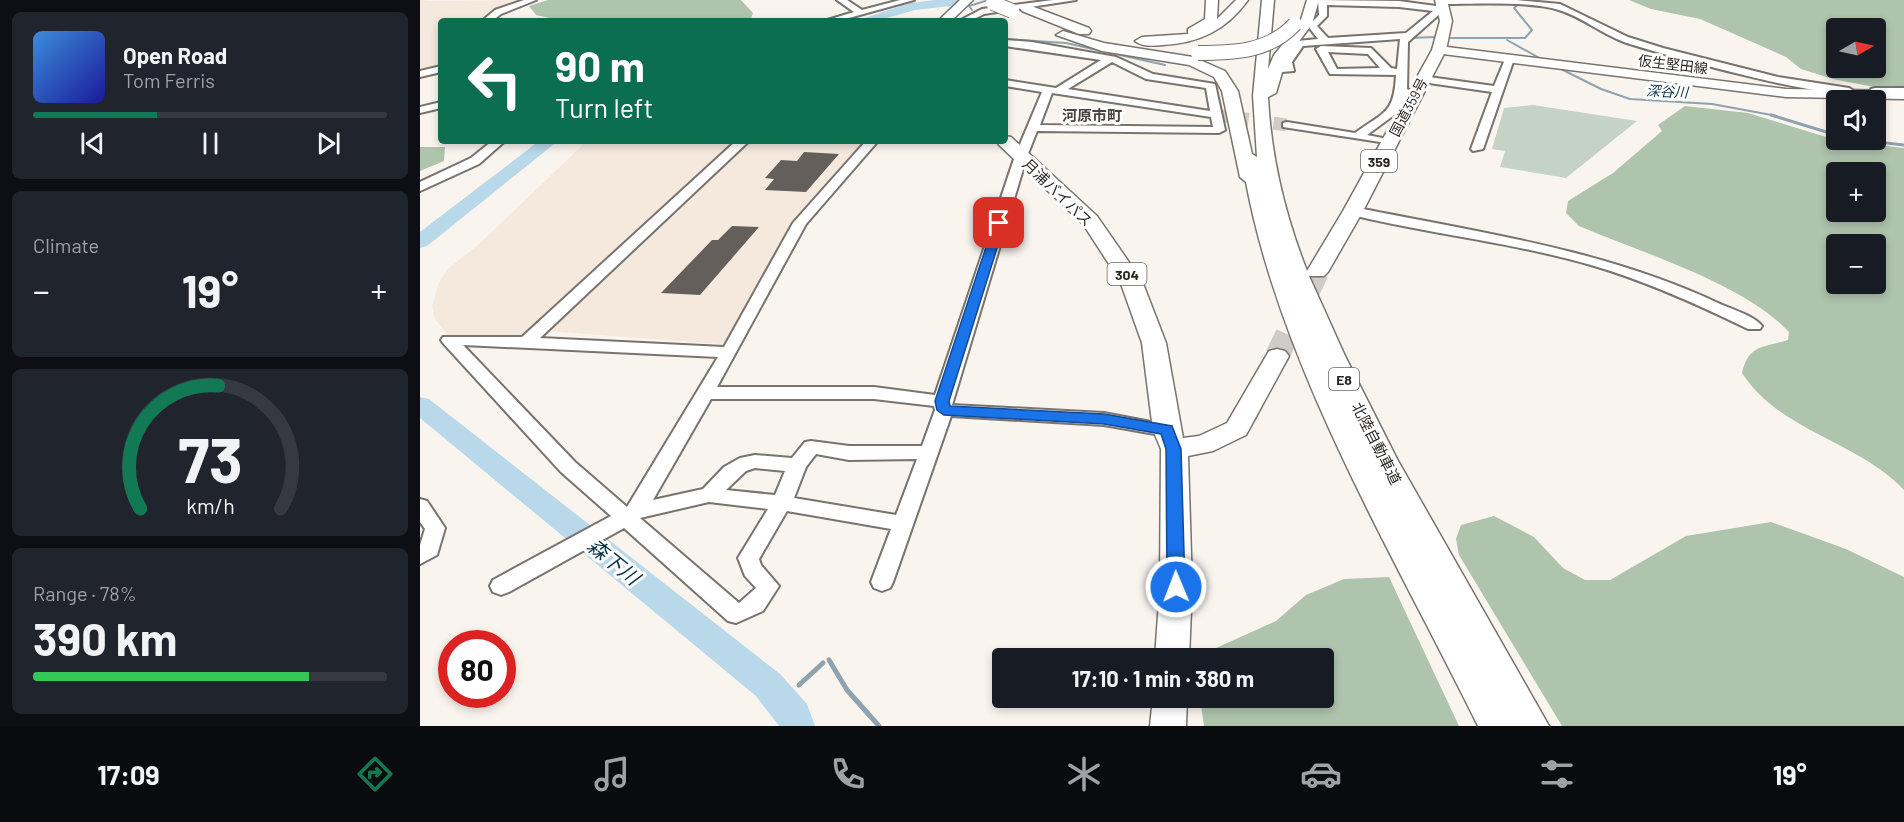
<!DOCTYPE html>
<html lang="en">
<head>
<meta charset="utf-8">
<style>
  :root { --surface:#171b24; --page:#20242c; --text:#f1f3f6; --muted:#9ea1a6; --line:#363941; --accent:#117953 }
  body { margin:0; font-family:Barlow,"Noto Sans JP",sans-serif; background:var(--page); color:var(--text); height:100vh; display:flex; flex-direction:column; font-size:22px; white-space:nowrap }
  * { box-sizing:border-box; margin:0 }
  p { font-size:20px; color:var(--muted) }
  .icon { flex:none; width:33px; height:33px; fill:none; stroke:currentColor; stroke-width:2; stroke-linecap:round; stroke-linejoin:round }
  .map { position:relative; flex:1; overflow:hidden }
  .panel { display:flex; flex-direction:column; gap:12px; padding:12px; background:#0d0f14; width:420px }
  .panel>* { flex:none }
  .guide { position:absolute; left:18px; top:18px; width:570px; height:126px; border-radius:6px; box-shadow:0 3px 9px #0003; background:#0b6e4f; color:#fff; overflow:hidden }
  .needle { width:39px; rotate:81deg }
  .controls { position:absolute; left:1406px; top:18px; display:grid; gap:12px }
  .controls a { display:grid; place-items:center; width:60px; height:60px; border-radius:6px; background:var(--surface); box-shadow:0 3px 9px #0003; font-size:30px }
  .speed { position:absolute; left:18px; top:630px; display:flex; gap:12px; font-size:30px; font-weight:700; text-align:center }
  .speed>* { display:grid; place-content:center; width:78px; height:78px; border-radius:50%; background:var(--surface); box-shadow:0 3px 9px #0003; line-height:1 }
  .speed .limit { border:9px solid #d22; background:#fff; color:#111 }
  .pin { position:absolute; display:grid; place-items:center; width:51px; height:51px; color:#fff; margin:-26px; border-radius:12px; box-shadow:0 3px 9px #0006 }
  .me { position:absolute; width:66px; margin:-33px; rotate:359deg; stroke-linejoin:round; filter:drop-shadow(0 0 4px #0008) }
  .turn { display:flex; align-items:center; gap:21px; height:126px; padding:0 18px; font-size:27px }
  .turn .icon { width:78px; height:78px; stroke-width:2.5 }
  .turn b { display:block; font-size:42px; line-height:51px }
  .big { font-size:45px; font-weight:700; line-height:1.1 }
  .panel .tile { flex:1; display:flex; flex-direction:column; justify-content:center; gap:9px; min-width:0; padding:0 21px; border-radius:9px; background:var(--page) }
  .panel .dial { align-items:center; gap:0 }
  .dial svg { height:156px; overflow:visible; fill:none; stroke:var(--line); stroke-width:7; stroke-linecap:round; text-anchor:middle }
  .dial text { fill:var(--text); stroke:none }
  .song { display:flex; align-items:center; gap:18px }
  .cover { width:72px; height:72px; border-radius:9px; background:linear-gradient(135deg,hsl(210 70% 55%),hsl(240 70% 35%)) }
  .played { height:6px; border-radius:3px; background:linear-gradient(90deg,var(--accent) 35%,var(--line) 35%) }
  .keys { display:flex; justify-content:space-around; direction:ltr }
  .heat { display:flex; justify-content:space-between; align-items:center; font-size:33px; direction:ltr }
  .charge { height:9px; border-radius:4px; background:linear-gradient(90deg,#34c759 78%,var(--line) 0) }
  .trip { position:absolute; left:572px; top:648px; width:342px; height:60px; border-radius:6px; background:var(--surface); box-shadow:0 3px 9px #0003; font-weight:700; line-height:60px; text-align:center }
  .tab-bar { display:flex; height:96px; justify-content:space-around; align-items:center; background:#090b0e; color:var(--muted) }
  .tab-bar .icon { width:42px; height:42px }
  .tab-bar .active { color:var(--accent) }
  .tab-bar b { font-size:27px; color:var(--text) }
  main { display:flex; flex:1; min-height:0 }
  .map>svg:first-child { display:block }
  .built { fill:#f5e9de }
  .green { fill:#c4d3c3 }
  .forest { fill:#aec4ac; fill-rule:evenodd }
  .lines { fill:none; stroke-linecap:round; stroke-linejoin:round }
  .stream-far2 { stroke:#8ea3af; stroke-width:2 }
  .stream-far1 { stroke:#8ea3af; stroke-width:3 }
  .stream { stroke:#8ea3af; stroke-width:5 }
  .river { fill:#b9d8ea; fill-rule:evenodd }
  .building { fill:#655f5b }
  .minor-tunnel-far1 { stroke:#d0cbc7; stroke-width:10; stroke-dasharray:10 4.5; stroke-linecap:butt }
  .minor-tunnel { stroke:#d0cbc7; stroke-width:13; stroke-dasharray:13 6; stroke-linecap:butt }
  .highway-tunnel { stroke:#d0cbc7; stroke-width:24; stroke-dasharray:24 12; stroke-linecap:butt }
  .minor-casing { stroke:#78736e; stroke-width:4 }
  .major-casing { stroke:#78736e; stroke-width:3 }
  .highway-casing { stroke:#78736e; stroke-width:3 }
  .minor { fill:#fff; fill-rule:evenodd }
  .major { fill:#fff; fill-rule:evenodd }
  .highway { fill:#fff; fill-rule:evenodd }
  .highway-bridge-casing { stroke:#78736e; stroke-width:16; stroke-linecap:butt }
  .highway-bridge { stroke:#fff; stroke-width:14 }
  .route { fill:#1a73e8; stroke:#114b97; stroke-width:1.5 }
  .labels { text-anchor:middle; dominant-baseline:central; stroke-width:6; stroke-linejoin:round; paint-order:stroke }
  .far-street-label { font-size:14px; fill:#2a2826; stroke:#fff }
  .far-water-label { font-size:14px; font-style:italic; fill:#093247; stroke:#fff }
  .shield { fill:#fff; stroke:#6a6867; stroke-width:1.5 }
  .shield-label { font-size:14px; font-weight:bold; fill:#2a2826 }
  .far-quarter-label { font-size:15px; font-weight:bold; fill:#4a4540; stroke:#fff }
  .street-label { font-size:15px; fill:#2a2826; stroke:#fff }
  .near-water-label { font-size:20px; font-style:italic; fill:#093247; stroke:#fff }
</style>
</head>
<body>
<main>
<section class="panel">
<div class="tile">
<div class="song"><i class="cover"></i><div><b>Open Road</b><p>Tom Ferris</p></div></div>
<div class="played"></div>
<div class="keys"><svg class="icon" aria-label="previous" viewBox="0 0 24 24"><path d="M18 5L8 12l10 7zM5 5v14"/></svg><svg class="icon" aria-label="pause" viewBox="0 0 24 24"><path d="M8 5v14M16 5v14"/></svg><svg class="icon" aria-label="next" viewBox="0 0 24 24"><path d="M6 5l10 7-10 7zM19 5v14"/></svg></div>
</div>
<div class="tile"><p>Climate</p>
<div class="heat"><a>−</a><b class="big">19°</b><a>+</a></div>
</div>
<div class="tile dial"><svg viewBox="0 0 100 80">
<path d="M14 69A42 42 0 1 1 86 69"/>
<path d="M14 69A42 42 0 0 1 54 6" stroke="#117953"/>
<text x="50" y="56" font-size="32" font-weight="700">73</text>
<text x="50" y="72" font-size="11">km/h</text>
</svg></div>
<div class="tile"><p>Range · 78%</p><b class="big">390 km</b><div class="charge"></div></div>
</section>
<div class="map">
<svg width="1484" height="726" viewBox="0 0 1484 726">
  <rect width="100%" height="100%" fill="#faf4ef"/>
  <g class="built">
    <polygon points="0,0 12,1 104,0 72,9 59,21 21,21 21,66 0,70"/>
    <polygon points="167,141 315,141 99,339 29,337 15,319 12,306 19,282 29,268 59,244"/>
    <polygon points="327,141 449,141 379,218 307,341 299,344 126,331"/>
  </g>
  <polygon class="green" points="1113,105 1217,121 1146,178 1080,167 1085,151 1072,149 1084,108"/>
  <g class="forest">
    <polygon points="128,0 321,0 333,13 330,21 143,21 116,15 109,6"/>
    <path d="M1209,0H1484V93L1413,79L1381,69L1366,57L1280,19L1231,9ZM1416,28H1455V68H1416Z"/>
    <path d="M1265,106L1328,113L1416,140L1484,148V490C1438,441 1360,432 1322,373C1329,344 1343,348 1368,340L1369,332C1323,283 1222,253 1159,226L1146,213L1148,201L1193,173L1242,131L1238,125ZM1455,172V212H1416V172ZM1455,244V284H1416V244Z"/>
    <polygon points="0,147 25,147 24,161 0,171"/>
    <polygon points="1074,516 1114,537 1143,568 1165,580 1190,580 1266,536 1351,522 1426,549 1484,577 1484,726 1142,726 1039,555 1036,539 1041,525"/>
    <polygon points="969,577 1039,726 784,726 780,698 903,698 903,658 774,658 856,621 886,595 924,579"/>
  </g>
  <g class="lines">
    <g class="stream-far2">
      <polyline points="552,10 549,6 568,0"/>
      <polyline points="989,38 1015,37"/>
      <polyline points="1031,38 1105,38 1112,30 1094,8 1103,0"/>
      <polyline points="585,39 646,43 745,65"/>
      <polyline points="1087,40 1123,60"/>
      <polyline points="1135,66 1181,89 1210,99 1292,104 1357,116"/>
    </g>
    <g class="stream-far1">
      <polyline points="1351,115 1416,135"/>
      <polyline points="1440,140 1484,145"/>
    </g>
    <g class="stream">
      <polyline points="409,660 427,690 459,726"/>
      <polyline points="379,685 403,663"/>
    </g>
    <g class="river">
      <polygon points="515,0 554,0 548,4 495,10 456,21 436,21 490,3"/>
      <polygon points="119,141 138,141 7,246 0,248 0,232"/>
      <polygon points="0,397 9,399 360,674 387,704 395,726 359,726 336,696 0,418"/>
    </g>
  </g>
  <g class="building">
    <polygon points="384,152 419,154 386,192 345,190 354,179 345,178 361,160 377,161"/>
    <polygon points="312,226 339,227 280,295 241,293 292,240 298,240"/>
  </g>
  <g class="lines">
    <polyline class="minor-tunnel-far1" points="797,115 807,116"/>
    <polyline class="minor-tunnel" points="797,115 867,125"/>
    <polyline class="highway-tunnel" points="857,356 897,272"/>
    <defs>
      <g id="minor">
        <polygon points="104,0 116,0 81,14 72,21 62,21 75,10"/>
        <polygon points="417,0 427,0 442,10 480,0 494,0 418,21 404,21 434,12"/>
        <polygon points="633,0 656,0 564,14 550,21 539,21 562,9"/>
        <path d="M898,0L979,1L1016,6L1018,0H1096L1140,4L1208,37L1243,48L1358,77L1429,88L1434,91C1418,104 1233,52 1204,42C1182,34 1162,17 1139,10C1111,1 1055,4 1025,4L1023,11L988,42L987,89L998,95L993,98L986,96L981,110L947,135L973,140V144L863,127V123L867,122L935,133C965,111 974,114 976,75L910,74L896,49L901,46L951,48L971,68L977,69L980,39L883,46L872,62L874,71L861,72L860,70L864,67L862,62L877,41L898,39L888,26L899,15ZM907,5L979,7L1013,11L986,33L908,38L897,26L907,16ZM908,52L948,54L960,68L917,69Z"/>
        <path d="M585,40L612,42L696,57L733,74L795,84L805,130L799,133L617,131L607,156L532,405L684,413L752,426L755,430L752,434L746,436L684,425L531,416L473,582L470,588L462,591L454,588L451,582L471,529L367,511L339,559L341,565L359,586L343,611L316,623L308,621L204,528L89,592L81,595L73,592L70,586L73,580L191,516L141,472L23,343L21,340L23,337H102L316,141H329L120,338L304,347L373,223L446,141H458L386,224L297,387H454L515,395L595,156L622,92L585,86V80L636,88L681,60L585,46ZM692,62L726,79L786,88L790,111L648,89ZM632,93L791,117L793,127L620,125ZM43,345L298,357L207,507L155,462ZM291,399H454L514,406L515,410L502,446H429L391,441L385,442L372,458L335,455L320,458L304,467L283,489L233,500ZM396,454L429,460L497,459L476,515L374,498L386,467ZM335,468L365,471L355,495L306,490L326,471ZM289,502L348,509L318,558L325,576L336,588L319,603L220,518Z"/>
        <polygon points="1086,57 1094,59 1063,149 1053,151 1051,149 1072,92 1002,82 997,79 1002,76 1074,86"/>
        <polygon points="21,66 21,72 0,77 0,71"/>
        <polygon points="1455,88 1484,88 1484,94 1451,93 1451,89"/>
        <polygon points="21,102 21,108 0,113 0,107"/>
        <polygon points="72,141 85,141 59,164 0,191 0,182 51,158"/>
        <path d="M933,207C1057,232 1183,249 1298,303C1311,309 1333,315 1342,326L1340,329H1328C1277,304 1226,281 1171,265C1091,242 1009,234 928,214L926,211Z"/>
        <polygon points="0,499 7,501 25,528 17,555 0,564 0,545 5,529 0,522"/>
      </g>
      <polygon id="major" points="1019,46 1366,89 1484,91 1484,99 1366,97 1015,53 1013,50"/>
      <g id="highway">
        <polygon points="540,0 553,0 531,21 518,21"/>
        <path d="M786,0H798L797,19L816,0H828C806,30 780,43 743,45C734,46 722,47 715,41L722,37L768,34V29L785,19Z"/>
        <path d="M842,0H854L848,69L854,55L880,23L887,0H899L892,24L866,59L856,93L848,97C851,157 865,215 887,271L923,211L1012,50L1020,21L1015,0H1027L1032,21L1026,50L943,211L908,272L904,276H889L925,356L977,459L1129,726H1058C974,555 861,369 826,182L820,177L802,91L794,77L769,65L682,51L636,35L643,31L684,43L773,57L805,71L818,91L832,154L837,157L833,96Z"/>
        <polygon points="606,4 669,28 671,31 669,34 659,34 602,11 600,8"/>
        <polygon points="585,136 591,137 677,216 722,281 746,343 763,438 779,436 807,423 849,351 857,349 865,351 869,356 826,435 793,451 768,456 772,587 769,658 735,658 740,587 741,449 733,430 722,343 700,281 663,224 579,145 577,141 585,141"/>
        <polygon points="733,698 767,698 766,726 730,726"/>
      </g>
    </defs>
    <use href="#minor" class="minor-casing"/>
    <use href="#major" class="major-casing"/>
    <use href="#highway" class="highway-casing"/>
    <use href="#minor" class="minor"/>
    <use href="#major" class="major"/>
    <use href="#highway" class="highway"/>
    <defs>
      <g id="highway-bridge">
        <polyline points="573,3 592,11"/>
        <path d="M778,53C814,53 849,52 875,24"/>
      </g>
    </defs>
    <use href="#highway-bridge" class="highway-bridge-casing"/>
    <use href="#highway-bridge" class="highway-bridge"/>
  </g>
  <polygon class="route" points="579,220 585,223 529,401 530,406 684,414 752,426 761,449 765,587 762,592 756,595 750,592 747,587 746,449 741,434 684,424 524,415 517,410 515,401 574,223"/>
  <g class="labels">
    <g class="far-street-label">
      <text transform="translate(1253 64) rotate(7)">仮生堅田線</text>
      <text transform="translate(988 107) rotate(-62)">国道359号</text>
    </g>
    <g class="far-water-label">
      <text transform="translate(1247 91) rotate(3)">深谷川</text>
    </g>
    <g class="shield">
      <rect x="941" y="150" width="36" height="22" rx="4.5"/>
      <rect x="687.5" y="263" width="39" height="22" rx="4.5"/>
      <rect x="909" y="368" width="30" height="22" rx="4.5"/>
    </g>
    <g class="shield-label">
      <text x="959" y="161">359</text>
      <text x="707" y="274">304</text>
      <text x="924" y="379">E8</text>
    </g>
    <g class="far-quarter-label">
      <text x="672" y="115">河原市町</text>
    </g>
    <g class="street-label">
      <text transform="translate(638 192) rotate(44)">月浦バイパス</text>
      <text transform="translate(957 443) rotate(63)">北陸自動車道</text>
    </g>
    <g class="near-water-label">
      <text transform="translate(194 561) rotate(39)">森下川</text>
    </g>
  </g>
</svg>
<div class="controls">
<a><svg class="needle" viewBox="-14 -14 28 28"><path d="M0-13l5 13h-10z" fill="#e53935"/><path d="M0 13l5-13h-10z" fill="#9ea1a6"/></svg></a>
<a><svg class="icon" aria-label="sound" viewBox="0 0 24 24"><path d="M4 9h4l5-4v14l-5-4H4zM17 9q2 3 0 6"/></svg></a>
<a>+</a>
<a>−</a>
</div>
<div class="speed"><div class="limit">80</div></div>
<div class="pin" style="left:579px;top:223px;background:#d93025"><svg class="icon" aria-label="arrive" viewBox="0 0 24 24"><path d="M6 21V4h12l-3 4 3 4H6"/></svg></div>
<svg class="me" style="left:756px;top:587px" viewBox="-20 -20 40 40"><circle r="17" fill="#1a73e8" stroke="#fff" stroke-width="3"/><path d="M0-11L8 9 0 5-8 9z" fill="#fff"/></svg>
<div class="trip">17:10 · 1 min · 380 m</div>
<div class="guide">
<div class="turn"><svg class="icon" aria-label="left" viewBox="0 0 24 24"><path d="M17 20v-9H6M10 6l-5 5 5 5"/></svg><div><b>90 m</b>Turn left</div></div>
</div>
</div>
</main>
<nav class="tab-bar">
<b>17:09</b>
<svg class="icon active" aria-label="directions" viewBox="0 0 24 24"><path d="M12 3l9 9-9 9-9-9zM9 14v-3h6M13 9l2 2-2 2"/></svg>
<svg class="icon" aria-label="music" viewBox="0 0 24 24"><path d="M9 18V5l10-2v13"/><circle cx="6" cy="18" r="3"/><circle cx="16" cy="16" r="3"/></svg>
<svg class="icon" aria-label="phone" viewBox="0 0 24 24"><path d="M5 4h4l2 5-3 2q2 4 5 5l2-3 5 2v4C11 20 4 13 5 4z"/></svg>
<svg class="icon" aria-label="climate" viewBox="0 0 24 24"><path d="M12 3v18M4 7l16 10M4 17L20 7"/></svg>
<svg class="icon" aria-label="car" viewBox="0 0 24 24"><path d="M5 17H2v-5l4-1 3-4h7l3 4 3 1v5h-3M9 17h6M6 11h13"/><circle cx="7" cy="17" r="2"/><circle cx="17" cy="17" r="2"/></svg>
<svg class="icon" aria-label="filters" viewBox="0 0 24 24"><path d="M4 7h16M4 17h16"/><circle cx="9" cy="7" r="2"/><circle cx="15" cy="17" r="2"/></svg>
<b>19°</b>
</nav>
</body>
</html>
